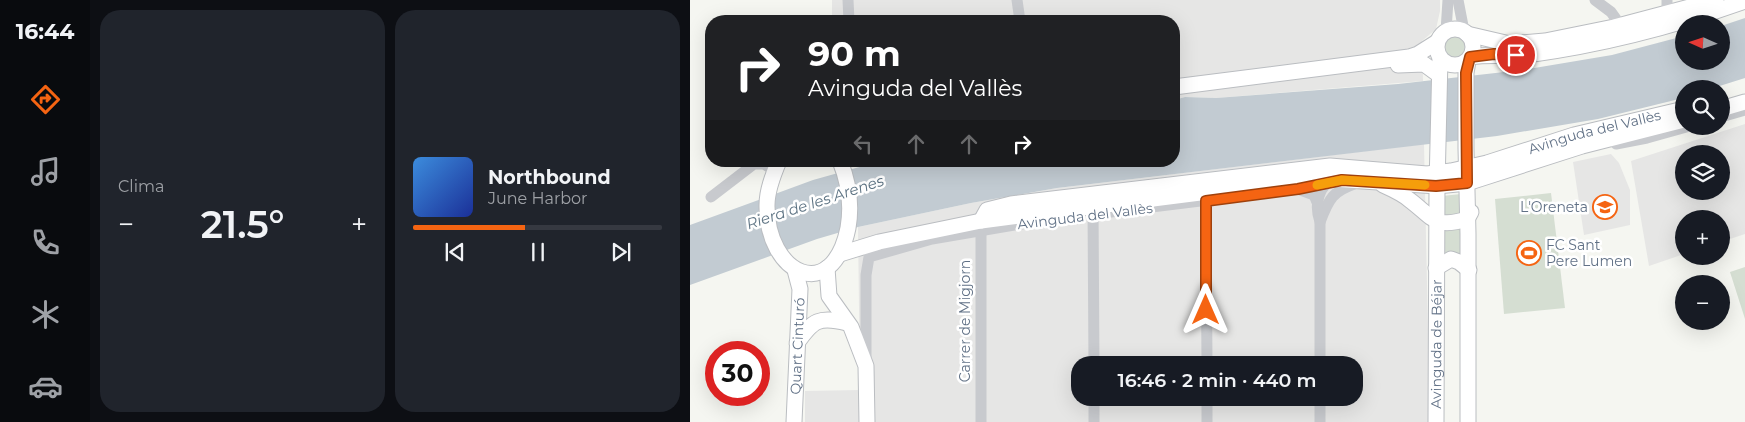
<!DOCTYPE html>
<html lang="es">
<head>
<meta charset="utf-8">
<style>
  :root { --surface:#171b24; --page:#20242c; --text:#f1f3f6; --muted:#9ea1a6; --line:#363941; --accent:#f56412 }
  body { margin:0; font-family:Montserrat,sans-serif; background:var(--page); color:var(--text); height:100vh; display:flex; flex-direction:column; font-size:19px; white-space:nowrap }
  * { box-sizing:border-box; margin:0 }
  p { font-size:16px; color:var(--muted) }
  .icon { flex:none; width:28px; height:28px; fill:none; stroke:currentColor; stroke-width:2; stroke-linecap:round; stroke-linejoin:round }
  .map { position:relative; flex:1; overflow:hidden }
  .panel { display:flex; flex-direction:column; gap:10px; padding:10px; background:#0d0f14; width:600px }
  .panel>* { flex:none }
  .top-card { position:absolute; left:15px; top:15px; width:475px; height:152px; border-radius:20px; box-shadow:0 5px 20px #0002; background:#202124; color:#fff; overflow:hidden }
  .needle { width:32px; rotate:273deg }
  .controls { position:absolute; left:985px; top:15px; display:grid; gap:10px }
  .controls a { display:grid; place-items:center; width:55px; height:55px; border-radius:50%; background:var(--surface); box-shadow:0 5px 20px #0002; font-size:25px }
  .speed { position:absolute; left:15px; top:341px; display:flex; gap:10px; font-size:25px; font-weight:700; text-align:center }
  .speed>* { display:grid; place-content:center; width:65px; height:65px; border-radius:50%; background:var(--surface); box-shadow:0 5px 20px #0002; line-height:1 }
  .speed .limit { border:8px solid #d22; background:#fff; color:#111 }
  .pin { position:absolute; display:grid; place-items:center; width:42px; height:42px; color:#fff; margin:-21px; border:2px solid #fff; border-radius:50%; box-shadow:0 1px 5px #0007 }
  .me { position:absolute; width:55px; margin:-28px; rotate:0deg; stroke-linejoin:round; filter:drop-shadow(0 0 4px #0008) }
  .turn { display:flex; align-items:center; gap:18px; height:105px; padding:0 20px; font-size:22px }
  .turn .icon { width:65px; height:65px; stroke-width:2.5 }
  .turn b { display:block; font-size:35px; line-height:42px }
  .lanes { display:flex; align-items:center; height:48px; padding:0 20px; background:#0003; justify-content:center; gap:25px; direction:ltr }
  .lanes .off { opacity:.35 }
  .big { font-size:38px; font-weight:600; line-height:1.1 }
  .panel .widget { flex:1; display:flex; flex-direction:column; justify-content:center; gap:8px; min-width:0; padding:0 18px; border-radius:20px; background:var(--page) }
  .song { display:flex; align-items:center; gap:15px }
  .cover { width:60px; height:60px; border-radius:8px; background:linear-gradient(135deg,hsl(210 70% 55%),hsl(230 70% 35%)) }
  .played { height:5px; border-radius:2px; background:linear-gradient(90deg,var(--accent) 45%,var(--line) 45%) }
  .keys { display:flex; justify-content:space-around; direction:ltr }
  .heat { display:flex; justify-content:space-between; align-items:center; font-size:28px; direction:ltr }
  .panel .tiles { flex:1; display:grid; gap:10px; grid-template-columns:repeat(2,1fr) }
  .trip { position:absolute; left:381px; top:356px; width:292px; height:50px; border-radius:20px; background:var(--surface); box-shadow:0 5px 20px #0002; font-weight:600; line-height:50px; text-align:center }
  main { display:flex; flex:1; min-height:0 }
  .tabs { display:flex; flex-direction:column; width:90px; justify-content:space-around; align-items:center; background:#090b0e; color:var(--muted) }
  .tabs .icon { width:35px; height:35px }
  .tabs .on { color:var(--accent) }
  .tabs b { font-size:22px; color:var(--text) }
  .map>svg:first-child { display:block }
  .built { fill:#e6e6e5; fill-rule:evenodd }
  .green { fill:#d5ded2 }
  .water { fill:#c2cbd2 }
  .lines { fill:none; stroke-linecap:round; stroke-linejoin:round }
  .major-casing { stroke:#babdc1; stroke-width:17 }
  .minor { stroke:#c8cace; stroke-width:11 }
  .major { stroke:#fff; stroke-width:15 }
  .route-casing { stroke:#9f410c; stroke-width:12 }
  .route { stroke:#f56412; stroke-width:9 }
  .slow { stroke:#f59e0b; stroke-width:9 }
  .labels { text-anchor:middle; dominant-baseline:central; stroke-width:5; stroke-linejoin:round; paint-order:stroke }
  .street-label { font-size:14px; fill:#617186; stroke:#fff }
  .poi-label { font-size:14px; fill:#617186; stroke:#fff; text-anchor:end }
  .water-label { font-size:15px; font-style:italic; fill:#5d7383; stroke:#fff }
</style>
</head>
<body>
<main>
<nav class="tabs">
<b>16:44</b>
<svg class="icon on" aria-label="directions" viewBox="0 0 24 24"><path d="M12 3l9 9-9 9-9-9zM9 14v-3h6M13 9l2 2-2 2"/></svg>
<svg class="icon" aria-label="music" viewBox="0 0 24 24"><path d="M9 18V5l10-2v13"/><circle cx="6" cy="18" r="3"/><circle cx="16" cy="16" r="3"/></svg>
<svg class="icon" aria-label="phone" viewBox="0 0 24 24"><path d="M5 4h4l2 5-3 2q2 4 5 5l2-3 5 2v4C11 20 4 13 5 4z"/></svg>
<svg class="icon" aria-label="climate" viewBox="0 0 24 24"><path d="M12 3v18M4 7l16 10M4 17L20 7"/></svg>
<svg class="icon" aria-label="car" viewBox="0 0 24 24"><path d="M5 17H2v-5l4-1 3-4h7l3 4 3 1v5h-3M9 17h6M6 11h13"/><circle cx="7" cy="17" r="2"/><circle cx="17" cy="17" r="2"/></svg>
</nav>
<section class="panel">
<div class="tiles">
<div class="widget"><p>Clima</p>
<div class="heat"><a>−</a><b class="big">21.5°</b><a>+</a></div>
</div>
<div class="widget">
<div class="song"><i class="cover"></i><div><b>Northbound</b><p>June Harbor</p></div></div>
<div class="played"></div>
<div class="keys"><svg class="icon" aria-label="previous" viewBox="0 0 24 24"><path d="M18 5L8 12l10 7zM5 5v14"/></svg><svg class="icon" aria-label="pause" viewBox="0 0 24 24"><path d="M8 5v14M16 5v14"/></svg><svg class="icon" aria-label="next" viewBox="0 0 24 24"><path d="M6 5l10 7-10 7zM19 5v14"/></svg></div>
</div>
</div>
</section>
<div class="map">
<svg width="1055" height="422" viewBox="0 0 1055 422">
  <rect width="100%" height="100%" fill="#f5f6f1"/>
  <g class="built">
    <polygon points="142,0 750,0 750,11 746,29 732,41 733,81 526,98 495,97 484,100 484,21 142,21"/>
    <path d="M1055,124V234L1031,242V219H994V254L959,266L941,161ZM994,154H1031V191H994Z"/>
    <path d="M734,144L740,422H115V391L170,390L168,227L281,203L367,188ZM390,365H665V398H390Z"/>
    <polygon points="921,154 929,163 940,190 940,225 894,235 883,162"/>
  </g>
  <g class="green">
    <circle cx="765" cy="47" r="13"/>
    <polygon points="861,193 875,308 814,314 805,199"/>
    <polygon points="771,194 771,214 754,216 752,196"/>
    <polygon points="751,228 772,228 773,260 750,259"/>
    <polygon points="1055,267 1055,319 1040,272"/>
  </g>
  <polygon class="water" points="1055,18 1055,78 1020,89 994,89 994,97 985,100 908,119 807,136 367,188 281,203 168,227 127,239 0,285 0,225 123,180 191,161 484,161 484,100 495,97 526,98 708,84 832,70 922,55 994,36 994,61 1031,61 1031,26"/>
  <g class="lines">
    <defs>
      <g id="major">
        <circle cx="765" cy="47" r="18"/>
        <polyline points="777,34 820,44 855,41 924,27 1026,0"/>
        <path d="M781,57C800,54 818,57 837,55C911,45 985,26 1055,1"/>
        <polyline points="778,61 776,73 776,148 778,234 778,422"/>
        <polyline points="708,65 734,64 749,75"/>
        <polyline points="484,87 719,57 728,54 747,42"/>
        <polyline points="1031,109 1055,102"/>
        <path d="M89,161C83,175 77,190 77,205C76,274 142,306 158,228C162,205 159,183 150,161"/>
        <path d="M693,185C702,189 713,194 721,201C743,218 745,229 777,219L781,212"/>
        <path id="s1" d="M291,221L297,210L321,204L640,166L737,174L761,171L797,163L884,135L994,109"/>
        <polyline points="150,254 189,242 291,221 628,178 747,186 777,183 892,146 994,120"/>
        <polyline points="137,268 139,296 161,327 176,366 177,422"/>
        <polyline points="746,268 761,259 769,262 779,270"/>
        <path d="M107,343C123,320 129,316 157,323"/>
        <path id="s2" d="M104,422L110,289L105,270"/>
        <path id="s3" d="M746,422L747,186L750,58"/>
      </g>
    </defs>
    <use href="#major" class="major-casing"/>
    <g class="minor">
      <polyline points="158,0 159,21"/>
      <polyline points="327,0 330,21"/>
      <polyline points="768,0 774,31"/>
      <polyline points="905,0 921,12 926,19"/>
      <polyline points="977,0 977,6"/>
      <polyline points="756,31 758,0"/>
      <polyline points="1031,117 1055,110"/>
      <polyline points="926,144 957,138 1000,126"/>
      <polyline points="21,197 64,164 74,164 85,171"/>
      <polyline points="516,201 517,365"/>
      <polyline points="403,206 404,365"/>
      <polyline points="421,212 608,189 624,195 627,202"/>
      <path d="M630,222C639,198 643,191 667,183"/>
      <polyline points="176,360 176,275 179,257 242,239 355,220"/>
      <path d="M630,365V222C624,205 628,185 646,177"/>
      <polyline points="404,398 404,422"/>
      <polyline points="517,398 517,422"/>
      <polyline points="630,398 630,422"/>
      <polyline points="291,422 291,224"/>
    </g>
    <use href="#major" class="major"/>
  </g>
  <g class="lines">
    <defs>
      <polyline id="route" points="516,310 516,201 608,189 652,180 746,186 777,183 776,73 780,57 804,54 826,55"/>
    </defs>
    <use href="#route" class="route-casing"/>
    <use href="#route" class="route"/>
    <polyline class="slow" points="627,185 652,180 735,185"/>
  </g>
  <defs>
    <symbol id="school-ring" viewBox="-11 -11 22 22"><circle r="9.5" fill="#fff" stroke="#f56412" stroke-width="1.5"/><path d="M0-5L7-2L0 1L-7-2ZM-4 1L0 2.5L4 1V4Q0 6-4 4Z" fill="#f56412"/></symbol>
    <symbol id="stadium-ring" viewBox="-11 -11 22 22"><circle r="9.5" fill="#fff" stroke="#f56412" stroke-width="1.5"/><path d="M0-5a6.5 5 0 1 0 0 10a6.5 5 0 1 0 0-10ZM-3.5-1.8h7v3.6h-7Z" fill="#f56412"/></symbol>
  </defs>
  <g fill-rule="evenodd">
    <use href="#school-ring" x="901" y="193" width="28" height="28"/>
    <use href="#stadium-ring" x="825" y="239" width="28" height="28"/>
  </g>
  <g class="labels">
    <g class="street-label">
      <text stroke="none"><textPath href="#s1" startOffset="629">Avinguda del Vallès</textPath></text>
      <text transform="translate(395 216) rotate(-7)">Avinguda del Vallès</text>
      <text transform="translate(275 321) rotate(-90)">Carrer de Migjorn</text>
      <text stroke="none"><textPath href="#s3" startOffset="78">Avinguda de Béjar</textPath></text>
      <text stroke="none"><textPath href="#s2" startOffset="76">Quart Cinturó</textPath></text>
    </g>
    <g class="poi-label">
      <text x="898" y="207">L'Oreneta</text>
      <text x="856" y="245" text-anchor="start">FC Sant<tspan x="856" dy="16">Pere Lumen</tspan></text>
    </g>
    <g class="water-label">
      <text transform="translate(125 202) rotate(-18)">Riera de les Arenes</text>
    </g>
  </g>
</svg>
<div class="controls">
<a><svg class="needle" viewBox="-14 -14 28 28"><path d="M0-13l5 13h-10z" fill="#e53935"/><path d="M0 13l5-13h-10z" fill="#9ea1a6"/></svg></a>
<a><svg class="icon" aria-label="search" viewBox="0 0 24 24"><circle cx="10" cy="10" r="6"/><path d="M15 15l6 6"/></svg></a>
<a><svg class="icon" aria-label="layers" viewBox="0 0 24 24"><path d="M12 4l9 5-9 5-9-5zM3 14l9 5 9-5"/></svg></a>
<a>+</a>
<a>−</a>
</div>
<div class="speed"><div class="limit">30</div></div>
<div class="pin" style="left:826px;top:55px;background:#d93025"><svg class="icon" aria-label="arrive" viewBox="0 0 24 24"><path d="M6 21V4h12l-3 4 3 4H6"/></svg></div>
<svg class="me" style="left:516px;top:310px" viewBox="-20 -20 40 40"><path d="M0-17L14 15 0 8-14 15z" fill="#f56412" stroke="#fff" stroke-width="4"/></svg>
<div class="trip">16:46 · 2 min · 440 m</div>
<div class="top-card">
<div class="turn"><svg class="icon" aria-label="right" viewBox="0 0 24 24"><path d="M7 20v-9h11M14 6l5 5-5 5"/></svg><div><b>90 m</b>Avinguda del Vallès</div></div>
<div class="lanes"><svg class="icon off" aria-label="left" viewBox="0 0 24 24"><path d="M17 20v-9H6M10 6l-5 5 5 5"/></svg><svg class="icon off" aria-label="ahead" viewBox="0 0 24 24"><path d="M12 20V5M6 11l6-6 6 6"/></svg><svg class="icon off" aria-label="ahead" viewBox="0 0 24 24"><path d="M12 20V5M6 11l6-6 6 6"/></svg><svg class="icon" aria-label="right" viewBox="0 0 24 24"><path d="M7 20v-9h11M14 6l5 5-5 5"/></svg></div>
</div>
</div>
</main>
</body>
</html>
